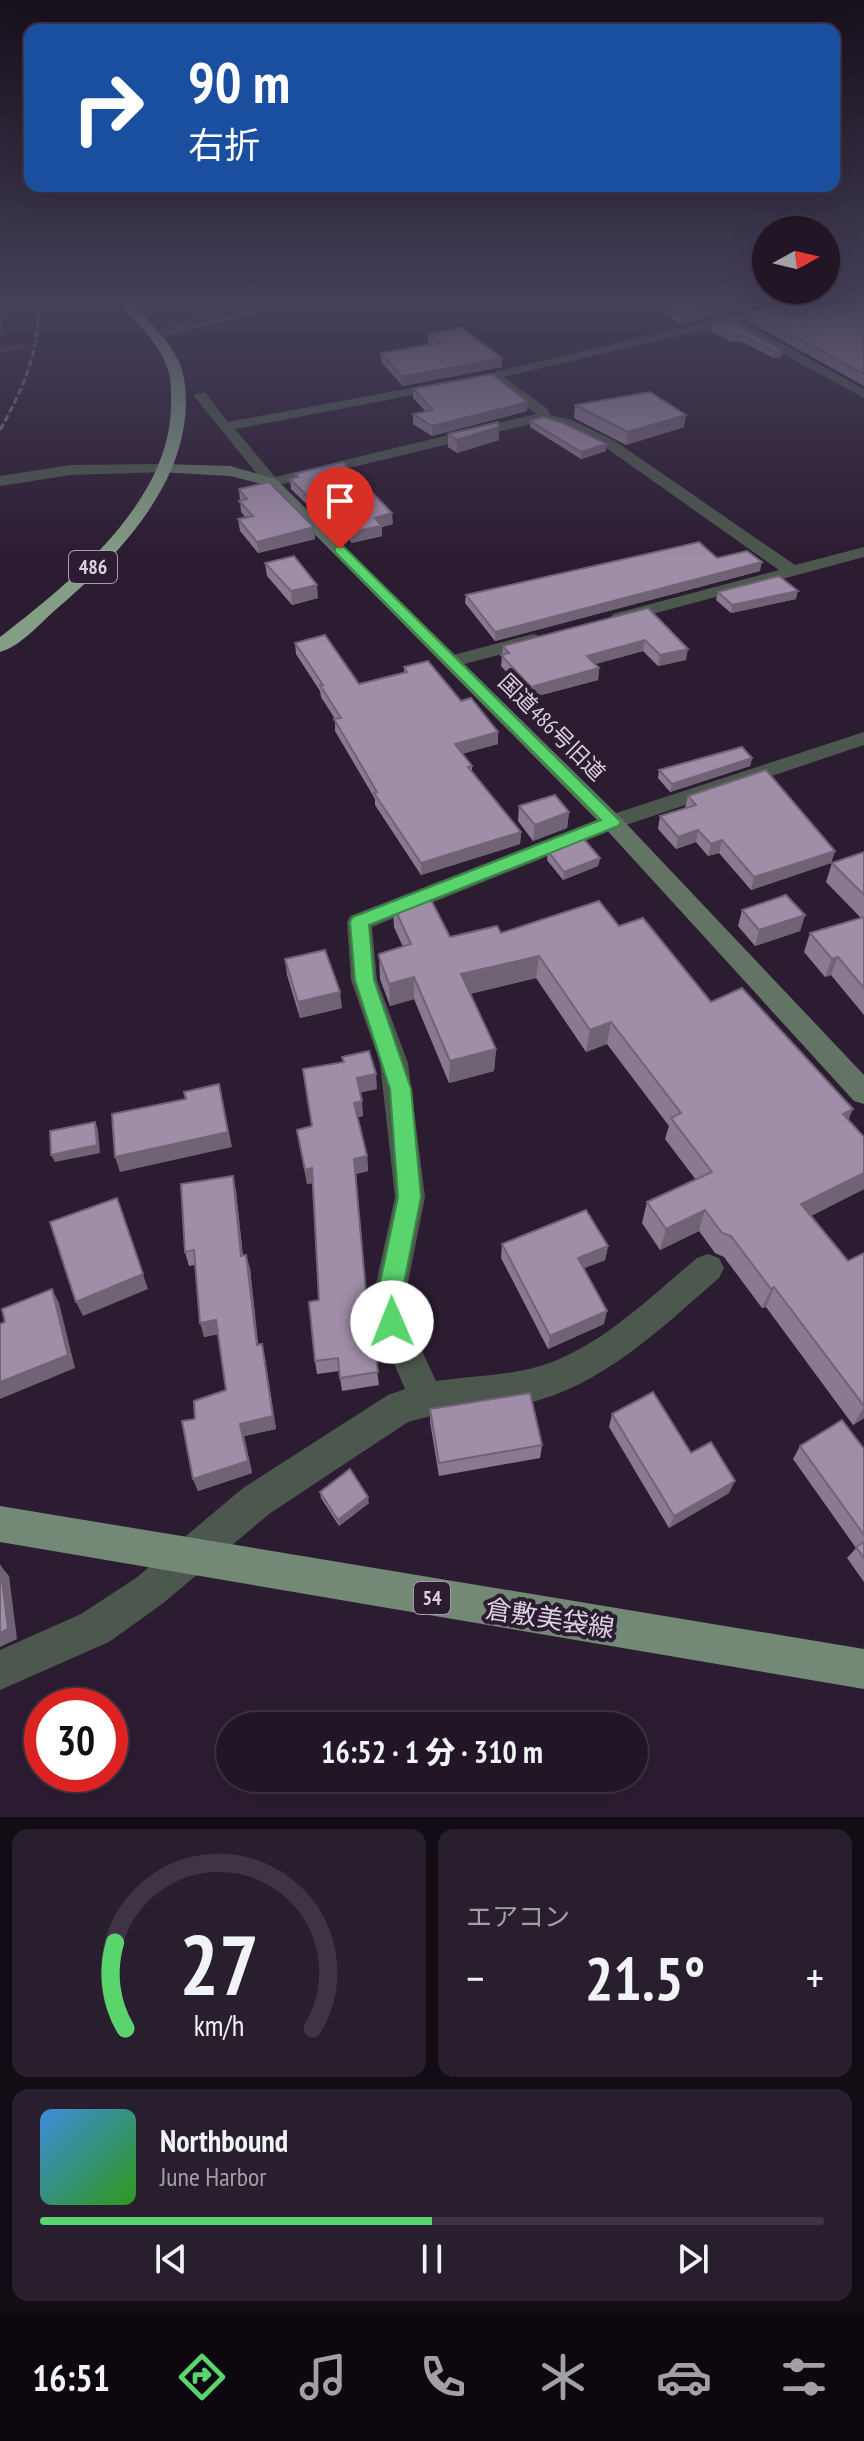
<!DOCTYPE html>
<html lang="ja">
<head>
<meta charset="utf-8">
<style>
  :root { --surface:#211526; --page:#291e2e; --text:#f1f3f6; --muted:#a29fa7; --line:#3e3443; --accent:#5ad56e }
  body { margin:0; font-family:"PT Sans Narrow","Noto Sans JP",sans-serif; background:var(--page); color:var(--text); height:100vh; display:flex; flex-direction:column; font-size:30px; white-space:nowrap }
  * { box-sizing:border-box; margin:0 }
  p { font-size:26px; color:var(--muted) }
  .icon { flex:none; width:44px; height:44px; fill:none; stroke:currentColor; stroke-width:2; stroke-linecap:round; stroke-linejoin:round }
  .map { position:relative; height:1817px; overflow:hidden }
  .sheet { display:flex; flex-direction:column; gap:12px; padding:12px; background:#120c15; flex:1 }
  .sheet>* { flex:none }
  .guide { position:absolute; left:24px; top:24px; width:816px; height:168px; border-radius:16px; box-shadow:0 8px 32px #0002,0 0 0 2px var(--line); background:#1a4fa0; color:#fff; overflow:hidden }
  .needle { width:52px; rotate:82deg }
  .fabs { position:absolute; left:752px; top:216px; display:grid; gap:16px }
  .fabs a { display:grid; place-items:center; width:88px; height:88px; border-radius:50%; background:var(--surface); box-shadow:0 8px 32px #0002,0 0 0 2px var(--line); font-size:40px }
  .speed { position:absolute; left:24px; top:1688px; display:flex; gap:16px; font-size:40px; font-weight:700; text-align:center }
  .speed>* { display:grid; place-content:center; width:104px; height:104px; border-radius:50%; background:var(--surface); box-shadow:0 8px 32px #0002,0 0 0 2px var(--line); line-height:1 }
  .speed .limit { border:12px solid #d22; background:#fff; color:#111 }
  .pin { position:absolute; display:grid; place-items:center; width:68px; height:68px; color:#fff; margin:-82px -34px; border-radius:50% 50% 50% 0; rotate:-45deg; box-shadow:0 0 8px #0007 }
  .pin .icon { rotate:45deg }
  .me { position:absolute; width:88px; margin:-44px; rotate:359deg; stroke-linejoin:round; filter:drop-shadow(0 0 6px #0008) }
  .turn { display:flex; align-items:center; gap:28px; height:168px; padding:0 32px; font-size:36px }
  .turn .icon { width:104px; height:104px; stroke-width:2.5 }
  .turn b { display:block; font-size:56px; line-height:68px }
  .big { font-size:60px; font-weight:800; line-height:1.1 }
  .sheet .card { flex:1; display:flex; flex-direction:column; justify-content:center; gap:12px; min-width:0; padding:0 28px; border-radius:16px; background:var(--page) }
  .sheet .dial { align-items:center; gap:0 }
  .dial svg { height:208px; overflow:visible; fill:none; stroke:var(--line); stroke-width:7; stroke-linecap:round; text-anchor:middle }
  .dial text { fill:var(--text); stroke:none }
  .song { display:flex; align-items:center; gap:24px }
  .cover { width:96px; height:96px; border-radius:12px; background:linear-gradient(135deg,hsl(210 70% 55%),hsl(110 70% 35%)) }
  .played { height:8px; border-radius:4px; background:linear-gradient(90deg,var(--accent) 50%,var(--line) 50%) }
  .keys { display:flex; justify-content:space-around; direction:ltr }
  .heat { display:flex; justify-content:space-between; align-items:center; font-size:44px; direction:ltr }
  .sheet .tiles { flex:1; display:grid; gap:12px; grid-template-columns:1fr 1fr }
  .card:last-child { grid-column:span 2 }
  .trip { position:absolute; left:216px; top:1712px; width:432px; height:80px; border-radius:40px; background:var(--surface); box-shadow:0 8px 32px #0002,0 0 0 2px var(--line); font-weight:800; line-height:80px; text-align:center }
  .dock { display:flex; height:128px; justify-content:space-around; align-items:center; background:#0d080f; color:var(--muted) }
  .dock .icon { width:56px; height:56px }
  .dock .active { color:var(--accent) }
  .dock b { font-size:36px; color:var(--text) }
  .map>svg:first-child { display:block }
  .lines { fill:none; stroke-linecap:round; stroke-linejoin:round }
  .stream { stroke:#543a5e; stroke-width:5 }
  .street { fill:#4c574d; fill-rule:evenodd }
  .secondary { fill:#637364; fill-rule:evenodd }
  .primary { fill:#748975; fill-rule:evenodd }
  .highway { fill:#849d85; fill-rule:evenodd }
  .rail { stroke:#7e7183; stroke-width:3; stroke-dasharray:7 3; stroke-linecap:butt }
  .wall { fill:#8a7990 }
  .shaded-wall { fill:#706376 }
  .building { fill:#a08da8; stroke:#706376; stroke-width:2 }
  .route { fill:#5ad56e; stroke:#3a8a48; stroke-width:2 }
  .labels { text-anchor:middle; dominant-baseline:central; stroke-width:8; stroke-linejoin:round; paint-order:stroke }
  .shield { fill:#2c1c32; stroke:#a69bab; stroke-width:2 }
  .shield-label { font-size:20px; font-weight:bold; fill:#dbd1df }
  .street-label { font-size:22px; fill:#dbd1df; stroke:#2c1c32 }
  .near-street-label { font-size:26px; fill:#dbd1df; stroke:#2c1c32 }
</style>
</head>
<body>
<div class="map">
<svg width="864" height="1817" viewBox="0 0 864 1817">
  <rect width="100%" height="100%" fill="#2c1c32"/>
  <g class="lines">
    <g class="stream">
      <polyline points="0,307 0,333"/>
      <polyline points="162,329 257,303"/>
      <polyline points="0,350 23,347"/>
    </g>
    <g class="street">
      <polygon points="282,303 306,303 153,339 147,335"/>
      <path d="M679,303H697L731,316L793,303H820L741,321L864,389V398L728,324L504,377L548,409L550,415L572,420L615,441L795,565L864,547V557L619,623L610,618L613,614L779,570L605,447L562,426L543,421L271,487L266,485L193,395L205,392L228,422L491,373L717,319ZM492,380L536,414L275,477L235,429Z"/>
      <polygon points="164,464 172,469 169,472 71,475 0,486 0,476 71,465"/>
      <polygon points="533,634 540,636 542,640 540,644 453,667 444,661 446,657"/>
      <path d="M864,732V745L620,827L372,927L377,980L408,1063L425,1197L406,1293L408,1321L436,1381C470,1376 506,1376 540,1366C600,1348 650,1297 697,1258L708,1254L719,1258L724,1268L719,1278C661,1328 602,1387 524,1404C486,1412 446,1410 408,1422L269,1514L162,1604L109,1642L0,1690V1650L81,1614L136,1578L243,1488L388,1395L405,1389L376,1322L374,1293L395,1197L380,1063L351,980L347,922L350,916L604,817Z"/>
    </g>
    <polygon class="secondary" points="164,464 230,466 276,479 620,817 864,1075 864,1104 854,1101 604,827 266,485 230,476 159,472 156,469"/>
    <polygon class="primary" points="0,1506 864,1649 864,1689 0,1542"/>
    <path class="highway" d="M120,303H133C151,325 179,348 184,378C199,474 120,555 53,612C39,625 19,647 0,652V637C70,583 172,501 171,403C171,391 172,379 167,367C159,342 136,324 120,303Z"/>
    <path class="rail" d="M0,430C23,389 40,351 38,303"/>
  </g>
  <g class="wall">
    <polygon points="642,303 697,303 707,318 681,324"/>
    <polygon points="707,303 776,303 731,313"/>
    <polygon points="864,303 864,386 749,322 751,312"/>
    <polygon points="712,325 783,350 782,357 774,358 740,341 731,342 711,331"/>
    <polygon points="428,334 502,367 403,386 381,362 381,353 430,344 428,343"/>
    <polygon points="413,389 528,402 527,411 432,436 413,424 413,414 426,412 413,398"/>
    <polygon points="575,405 684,427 626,445 574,418"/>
    <polygon points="530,421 606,451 581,459 530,427"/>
    <polygon points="448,434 499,440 457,453 448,447"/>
    <polygon points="295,474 393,524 382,527 382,536 351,543 347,530 336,533 291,489 290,479 295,478"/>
    <polygon points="239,489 315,539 258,553 240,531 238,519 246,518 241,512"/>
    <polygon points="717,558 760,571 495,641 465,603 466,595"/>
    <polygon points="265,563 318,598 292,605 267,576"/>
    <polygon points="718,592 796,599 731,613 716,600"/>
    <polygon points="648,608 686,660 658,666 643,651 595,664 599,668 598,680 530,698 501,666 503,646"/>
    <polygon points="295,643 359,684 404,673 404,667 461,701 498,744 463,753 472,766 472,771 521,832 520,844 421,875 375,805 375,799 335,731 335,719 321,697 320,691 296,654"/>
    <polygon points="752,758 750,766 670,792 658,778 659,770"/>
    <polygon points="688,796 835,851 831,863 751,890 719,853 708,856 696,842 676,849 658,829 660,816 685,808"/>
    <polygon points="519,806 569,812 567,828 533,841 518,821"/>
    <polygon points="548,851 600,858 598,866 563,880 547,860"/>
    <polygon points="864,852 864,1015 831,975 825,977 804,952 810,933 861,918 826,882 832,863"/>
    <polygon points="393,905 450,937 619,926 711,1002 848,1120 864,1137 864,1189 811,1216 848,1261 864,1253 864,1418 853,1425 766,1307 762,1308 724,1257 715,1253 699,1231 660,1250 642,1223 647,1202 696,1180 665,1139 669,1126 607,1044 586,1052 536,978 470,994 496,1049 494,1071 449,1083 414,999 390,1006 380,979 379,954 403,947 394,927"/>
    <polygon points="742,910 805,915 800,931 755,946 738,926"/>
    <polygon points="285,959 342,1008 300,1018 287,975"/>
    <polygon points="342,1057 377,1089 360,1092 363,1116 357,1117 367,1156 368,1171 356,1174 366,1293 379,1385 342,1391 339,1371 317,1374 315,1361 319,1300 313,1183 307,1184 297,1130 312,1127 343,1062"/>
    <polygon points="233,1176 236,1191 243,1256 246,1255 250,1269 258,1345 265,1358 276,1429 244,1436 252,1473 198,1491 193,1479 195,1419 226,1390 218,1334 204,1337 195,1265 189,1266 185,1252"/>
    <polygon points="502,1244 608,1246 605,1260 583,1268 604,1324 548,1349 501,1258"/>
    <polygon points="430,1409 542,1445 540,1458 439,1476 430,1422"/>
    <polygon points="612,1414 691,1453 729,1493 669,1528 609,1427"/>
    <polygon points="800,1446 864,1449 864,1582 847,1558 856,1548 793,1459"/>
    <polygon points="320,1492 369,1503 339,1526 321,1498"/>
  </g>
  <g class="shaded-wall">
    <polygon points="153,303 188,303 154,310"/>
    <polygon points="733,303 776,303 731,313"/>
    <polygon points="709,309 707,318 681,324 683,315"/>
    <polygon points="741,335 740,341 731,342 732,336"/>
    <polygon points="783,350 782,357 774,358 775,352"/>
    <polygon points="502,358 502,367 403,386 402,377"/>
    <polygon points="528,402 527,411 432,436 432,426"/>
    <polygon points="686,415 684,427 626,445 628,432"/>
    <polygon points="499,427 499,440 457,453 457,440"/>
    <polygon points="607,444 606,451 581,459 581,452"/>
    <polygon points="392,513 393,524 382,527 382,536 351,543 351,532 375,518"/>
    <polygon points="346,520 347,530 336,533 335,523"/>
    <polygon points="314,527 315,539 258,553 257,542"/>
    <polygon points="762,562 760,571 495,641 495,632"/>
    <polygon points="317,585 318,598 292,605 291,591"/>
    <polygon points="798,591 796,599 731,613 732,605"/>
    <polygon points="645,640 643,651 585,667 587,656"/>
    <polygon points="688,649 686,660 658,666 660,655"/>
    <polygon points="599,668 598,680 530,698 531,687"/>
    <polygon points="498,732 498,744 455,756 455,744"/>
    <polygon points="752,758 750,766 670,792 672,784"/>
    <polygon points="569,812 567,828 533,841 535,825"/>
    <polygon points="698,830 696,842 676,849 678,837"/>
    <polygon points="521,832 520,844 421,875 421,863"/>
    <polygon points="722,840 719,853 708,856 711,844"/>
    <polygon points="835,851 831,863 751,890 754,877"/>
    <polygon points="600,858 598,866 563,880 564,872"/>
    <polygon points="805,915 800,931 755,946 759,930"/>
    <polygon points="539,956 536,978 461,996 461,974"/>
    <polygon points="838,957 831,975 825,977 832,959"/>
    <polygon points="414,977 414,999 390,1006 389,984"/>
    <polygon points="340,992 342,1008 300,1018 298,1002"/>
    <polygon points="611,1022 607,1044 586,1052 590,1030"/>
    <polygon points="496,1049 494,1071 449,1083 450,1061"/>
    <polygon points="376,1074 377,1089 359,1093 357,1078"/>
    <polygon points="219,1084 232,1147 120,1172 115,1157"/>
    <polygon points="362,1101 363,1116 355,1118 354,1103"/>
    <polygon points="853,1109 844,1130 843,1114"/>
    <polygon points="95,1122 98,1130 100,1153 55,1162 51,1155"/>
    <polygon points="367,1156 368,1171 355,1174 354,1159"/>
    <polygon points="312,1168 314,1183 307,1184 305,1170"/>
    <polygon points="864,1173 864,1189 792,1225 801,1204"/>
    <polygon points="233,1176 236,1191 244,1270 241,1256"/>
    <polygon points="705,1210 699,1231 660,1250 666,1229"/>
    <polygon points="122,1213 148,1289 83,1316 76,1302"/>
    <polygon points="608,1246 605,1260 575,1272 578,1258"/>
    <polygon points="246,1255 250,1269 260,1359 257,1345"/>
    <polygon points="774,1287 766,1307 762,1308 771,1289"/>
    <polygon points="52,1289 59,1303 75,1368 0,1399 0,1382"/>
    <polygon points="607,1311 604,1324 548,1349 550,1336"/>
    <polygon points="216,1320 220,1334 204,1337 200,1323"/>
    <polygon points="262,1344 276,1429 244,1436 252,1473 198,1491 193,1479 240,1424"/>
    <polygon points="864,1407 864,1418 853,1425"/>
    <polygon points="735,1481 729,1493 669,1528 674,1516"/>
    <polygon points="368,1497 369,1503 339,1526 338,1520"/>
    <polygon points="0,1565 9,1576 17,1639 0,1647"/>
  </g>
  <g class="building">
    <polygon points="661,303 697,303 709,309 683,315"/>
    <polygon points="791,303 864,303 864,374 751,312"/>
    <polygon points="729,321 783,350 775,352 741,335 732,336 712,325"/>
    <polygon points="462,328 502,358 402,377 381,353 440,343 428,334"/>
    <polygon points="492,374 528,402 432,426 413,414 433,410 413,389"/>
    <polygon points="650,392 686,415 628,432 575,405"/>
    <polygon points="543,417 561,422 607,444 581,452 530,421"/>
    <polygon points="498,422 499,427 457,440 448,434"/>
    <polygon points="343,462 392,513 375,518 382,526 351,532 346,520 335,523 290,479 298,477 295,474"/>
    <polygon points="269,482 314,527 257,542 238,519 253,516 239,501 247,499 239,489"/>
    <polygon points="699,542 717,558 747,551 762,562 495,632 466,595"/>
    <polygon points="294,556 317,585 291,591 265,563"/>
    <polygon points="779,576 798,591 732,605 718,592"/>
    <polygon points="648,608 688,649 660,655 645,640 587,656 599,668 531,687 501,655 509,653 503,646"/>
    <polygon points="325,635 359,684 407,672 404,667 428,661 461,701 471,698 498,732 455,744 472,766 468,767 521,832 421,863 374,793 377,792 334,719 341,718 320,685 323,685 295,643"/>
    <polygon points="742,747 752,758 672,784 659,770"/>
    <polygon points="766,770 835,851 754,877 722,840 711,844 698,830 678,837 660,816 696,805 688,796"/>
    <polygon points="555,795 569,812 535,825 519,806"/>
    <polygon points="583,838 600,858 564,872 548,851"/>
    <polygon points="864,852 864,895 832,863"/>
    <polygon points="786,895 805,915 759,930 742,910"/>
    <polygon points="429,896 450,937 497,926 501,933 599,901 619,926 643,918 711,1002 742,988 853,1109 843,1114 864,1137 864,1173 801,1204 848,1261 864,1253 864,1406 774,1287 771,1289 731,1236 722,1233 705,1210 666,1229 647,1202 712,1172 671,1118 681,1113 611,1022 590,1030 539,956 461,974 496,1049 450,1061 414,977 389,984 379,957 379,954 411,944 393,905"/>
    <polygon points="864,917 864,988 838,957 832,959 810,933"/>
    <polygon points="325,950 340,992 298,1002 285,959"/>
    <polygon points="369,1051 376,1074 357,1078 362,1101 354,1103 367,1156 354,1159 366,1293 378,1372 340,1378 338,1358 315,1361 309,1302 319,1300 312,1168 305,1170 297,1130 312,1126 303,1069 344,1062 342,1057"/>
    <polygon points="219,1084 228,1132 115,1157 112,1114 186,1099 184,1092"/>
    <polygon points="95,1122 97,1145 51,1155 50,1131"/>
    <polygon points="233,1176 241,1256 246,1255 257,1345 262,1344 273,1416 240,1424 248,1461 193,1479 182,1421 195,1419 194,1401 226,1390 216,1320 200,1323 194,1250 185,1252 181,1184"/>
    <polygon points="117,1198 143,1274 76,1302 50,1222"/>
    <polygon points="586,1210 608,1246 578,1258 607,1311 550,1336 502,1244"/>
    <polygon points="52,1289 68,1355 0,1382 0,1324 5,1322 2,1309"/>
    <polygon points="653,1392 691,1453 711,1442 735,1481 674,1516 612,1414"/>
    <polygon points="530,1393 542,1445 439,1463 430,1409"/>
    <polygon points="842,1420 864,1449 864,1535 800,1446"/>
    <polygon points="350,1469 368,1497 338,1520 320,1492"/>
    <polygon points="864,1542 864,1558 856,1547"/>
    <polygon points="0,1565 8,1629 0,1633"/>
  </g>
  <linearGradient id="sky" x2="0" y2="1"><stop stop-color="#180f1c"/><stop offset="0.54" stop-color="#45405a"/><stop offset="1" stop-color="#45405a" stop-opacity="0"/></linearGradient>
  <rect width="864" height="558" fill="url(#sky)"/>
  <polygon class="route" points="335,547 344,547 621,822 618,826 369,925 374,980 411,1089 421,1197 402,1293 405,1322 401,1330 392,1334 384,1330 378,1293 398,1197 390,1089 355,980 350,922 353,917 601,820 335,552"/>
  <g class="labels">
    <g class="shield">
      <rect x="69" y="551" width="48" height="32" rx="6"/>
      <rect x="414" y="1582" width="36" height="32" rx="6"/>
    </g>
    <g class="shield-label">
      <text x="93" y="567">486</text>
      <text x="432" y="1598">54</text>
    </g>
    <g class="street-label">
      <text transform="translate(552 727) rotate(45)">国道486号旧道</text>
    </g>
    <g class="near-street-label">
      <text transform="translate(550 1618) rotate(9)">倉敷美袋線</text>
    </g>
  </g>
</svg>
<div class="fabs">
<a><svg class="needle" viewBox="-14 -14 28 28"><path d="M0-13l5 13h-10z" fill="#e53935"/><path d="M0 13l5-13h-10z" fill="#a29fa7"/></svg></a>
</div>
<div class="speed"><div class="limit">30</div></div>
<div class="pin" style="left:340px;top:549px;background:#d93025"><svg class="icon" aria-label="arrive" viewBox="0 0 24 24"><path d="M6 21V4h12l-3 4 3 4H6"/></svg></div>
<svg class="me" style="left:392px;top:1322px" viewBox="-20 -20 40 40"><circle r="19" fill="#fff"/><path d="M0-13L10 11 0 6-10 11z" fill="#5ad56e"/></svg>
<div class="trip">16:52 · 1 分 · 310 m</div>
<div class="guide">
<div class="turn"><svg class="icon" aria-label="right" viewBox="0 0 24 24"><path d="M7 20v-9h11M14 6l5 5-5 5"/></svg><div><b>90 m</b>右折</div></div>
</div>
</div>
<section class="sheet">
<div class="tiles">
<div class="card dial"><svg viewBox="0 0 100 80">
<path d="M14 69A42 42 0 1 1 86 69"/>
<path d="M14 69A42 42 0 0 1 10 36" stroke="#5ad56e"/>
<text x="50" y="56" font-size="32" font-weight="700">27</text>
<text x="50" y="72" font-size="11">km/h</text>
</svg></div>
<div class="card"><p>エアコン</p>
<div class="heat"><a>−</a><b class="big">21.5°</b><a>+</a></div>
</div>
<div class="card">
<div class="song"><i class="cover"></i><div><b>Northbound</b><p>June Harbor</p></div></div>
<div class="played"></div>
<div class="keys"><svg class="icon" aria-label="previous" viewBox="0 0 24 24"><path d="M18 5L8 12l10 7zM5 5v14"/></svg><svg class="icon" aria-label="pause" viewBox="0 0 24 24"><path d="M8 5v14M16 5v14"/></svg><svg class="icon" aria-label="next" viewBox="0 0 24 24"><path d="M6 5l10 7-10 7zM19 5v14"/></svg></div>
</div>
</div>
</section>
<nav class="dock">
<b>16:51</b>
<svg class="icon active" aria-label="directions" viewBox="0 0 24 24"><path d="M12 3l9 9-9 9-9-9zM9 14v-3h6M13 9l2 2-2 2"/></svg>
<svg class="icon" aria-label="music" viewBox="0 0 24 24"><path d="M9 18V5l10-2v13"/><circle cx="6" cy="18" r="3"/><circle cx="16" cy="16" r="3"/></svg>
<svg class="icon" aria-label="phone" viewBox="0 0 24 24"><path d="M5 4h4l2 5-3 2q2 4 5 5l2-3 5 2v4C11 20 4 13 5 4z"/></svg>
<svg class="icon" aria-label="climate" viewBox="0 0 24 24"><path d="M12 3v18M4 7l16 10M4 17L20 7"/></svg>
<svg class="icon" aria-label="car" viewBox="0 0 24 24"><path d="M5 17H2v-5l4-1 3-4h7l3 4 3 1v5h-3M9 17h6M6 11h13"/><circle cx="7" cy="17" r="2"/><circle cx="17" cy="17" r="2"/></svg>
<svg class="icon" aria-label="filters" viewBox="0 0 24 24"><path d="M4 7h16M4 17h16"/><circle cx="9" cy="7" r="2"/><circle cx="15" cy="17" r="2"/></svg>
</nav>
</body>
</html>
